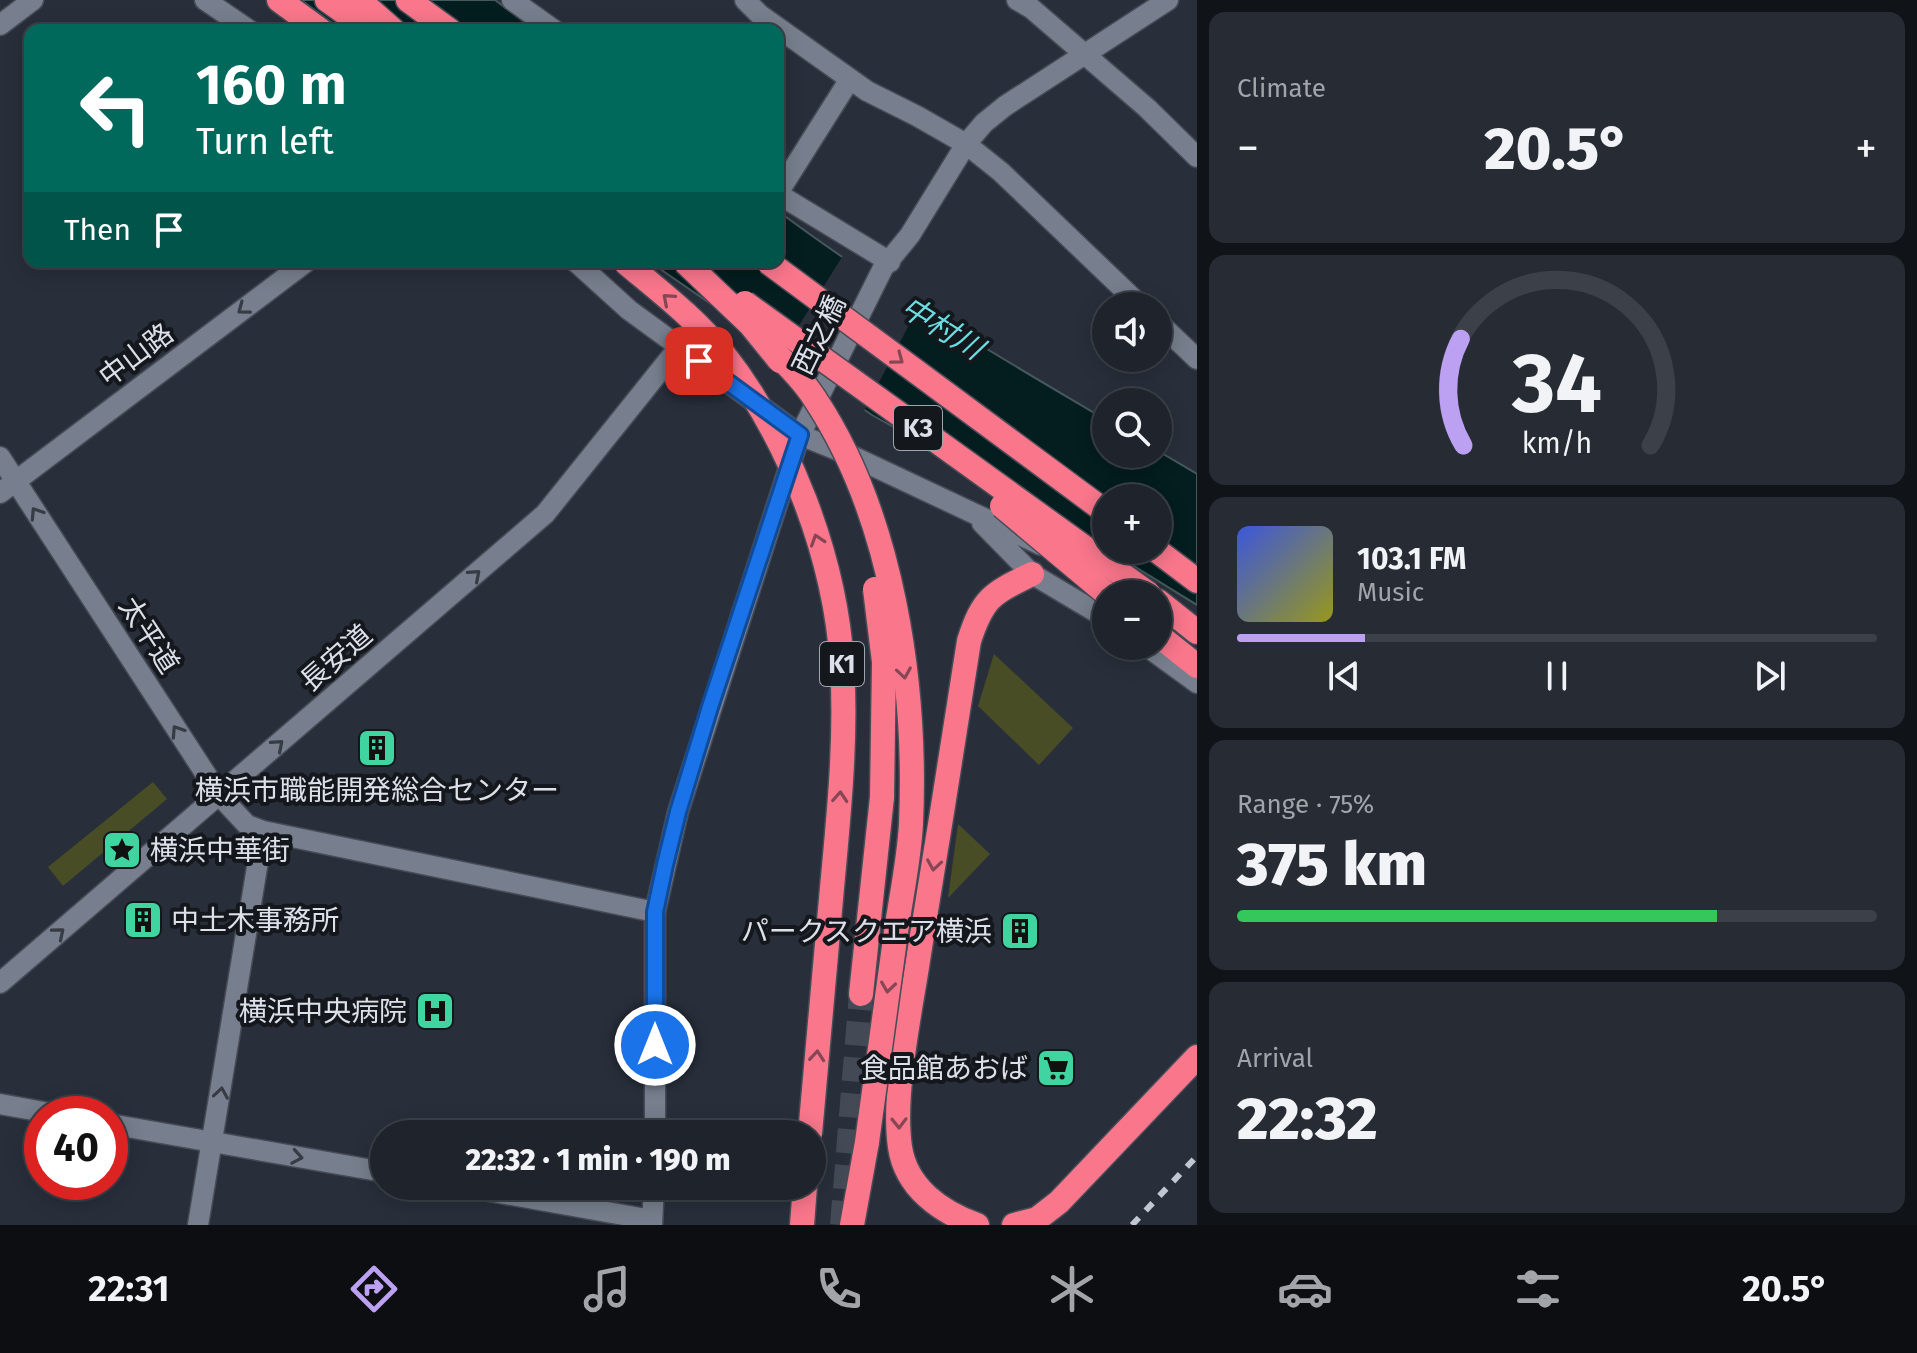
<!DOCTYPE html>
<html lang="en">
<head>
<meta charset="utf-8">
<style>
  :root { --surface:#1e232c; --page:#262b34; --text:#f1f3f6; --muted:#a1a4a9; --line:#3c4048; --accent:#bca0f2 }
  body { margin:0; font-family:"Fira Sans","Noto Sans JP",sans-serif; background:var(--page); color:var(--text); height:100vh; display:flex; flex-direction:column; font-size:30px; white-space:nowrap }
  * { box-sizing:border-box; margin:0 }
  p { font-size:26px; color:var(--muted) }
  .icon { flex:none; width:44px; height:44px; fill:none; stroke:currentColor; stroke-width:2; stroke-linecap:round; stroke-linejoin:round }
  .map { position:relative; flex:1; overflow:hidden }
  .sheet { display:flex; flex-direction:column; gap:12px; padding:12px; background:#101318; width:720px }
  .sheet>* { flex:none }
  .guide { position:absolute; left:24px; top:24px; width:760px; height:244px; border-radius:16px; box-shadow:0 4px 20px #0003,0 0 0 2px var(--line); background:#00695c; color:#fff; overflow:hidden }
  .buttons { position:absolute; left:1092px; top:292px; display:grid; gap:16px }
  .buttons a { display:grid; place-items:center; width:80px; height:80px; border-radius:50%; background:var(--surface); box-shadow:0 4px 20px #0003,0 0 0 2px var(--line); font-size:40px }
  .speed { position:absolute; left:24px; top:1096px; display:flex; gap:16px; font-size:40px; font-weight:700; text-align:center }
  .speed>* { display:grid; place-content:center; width:104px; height:104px; border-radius:50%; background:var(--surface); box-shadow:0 4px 20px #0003,0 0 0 2px var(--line); line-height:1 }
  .speed .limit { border:12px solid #d22; background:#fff; color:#111 }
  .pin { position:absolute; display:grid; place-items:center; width:68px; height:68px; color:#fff; margin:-34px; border-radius:16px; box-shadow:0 4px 12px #0006 }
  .me { position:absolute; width:88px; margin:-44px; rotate:0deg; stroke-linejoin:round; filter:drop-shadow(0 0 6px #0008) }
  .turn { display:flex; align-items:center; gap:28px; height:168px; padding:0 40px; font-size:36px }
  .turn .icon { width:104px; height:104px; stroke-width:2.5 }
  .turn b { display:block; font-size:56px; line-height:68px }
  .then { display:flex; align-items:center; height:76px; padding:0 40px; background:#0003; gap:16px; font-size:30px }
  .big { font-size:60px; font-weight:800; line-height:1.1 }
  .sheet .widget { flex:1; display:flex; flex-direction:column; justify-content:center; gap:12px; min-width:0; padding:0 28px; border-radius:16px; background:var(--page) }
  .sheet .dial { align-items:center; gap:0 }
  .dial svg { height:208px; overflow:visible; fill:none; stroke:var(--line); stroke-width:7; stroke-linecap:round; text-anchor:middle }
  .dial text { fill:var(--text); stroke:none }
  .song { display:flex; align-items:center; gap:24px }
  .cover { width:96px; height:96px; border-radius:12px; background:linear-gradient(135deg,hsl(230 70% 55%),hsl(60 70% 35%)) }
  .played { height:8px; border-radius:4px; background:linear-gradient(90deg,var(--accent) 20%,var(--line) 20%) }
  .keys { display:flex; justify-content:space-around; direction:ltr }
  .heat { display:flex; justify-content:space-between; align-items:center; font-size:44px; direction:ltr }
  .charge { height:12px; border-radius:6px; background:linear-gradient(90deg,#34c759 75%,var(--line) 0) }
  .trip { position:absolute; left:370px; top:1120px; width:456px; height:80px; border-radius:40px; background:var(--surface); box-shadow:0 4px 20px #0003,0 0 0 2px var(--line); font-weight:800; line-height:80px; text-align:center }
  .menu { display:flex; height:128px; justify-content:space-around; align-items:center; background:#0c0e12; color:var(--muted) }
  .menu .icon { width:56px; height:56px }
  .menu .on { color:var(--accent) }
  .menu b { font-size:36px; color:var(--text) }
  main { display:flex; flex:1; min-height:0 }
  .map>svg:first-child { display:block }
  .green { fill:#494d25 }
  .water { fill:#041d1e; stroke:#45585b; stroke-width:2 }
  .pier { fill:#282f3b }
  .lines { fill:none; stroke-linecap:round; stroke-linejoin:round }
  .highway-tunnel { stroke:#434a55; stroke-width:24; stroke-dasharray:24 12; stroke-linecap:butt }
  .minor-casing { stroke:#464b56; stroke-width:23 }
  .highway-casing { stroke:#464b56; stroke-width:27 }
  .minor { stroke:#777f8e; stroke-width:20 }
  .highway { stroke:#f9768b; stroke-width:24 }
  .rail { stroke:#c2c6d0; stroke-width:6; stroke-dasharray:10 10; stroke-linecap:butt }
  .highway-bridge-casing { stroke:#464b56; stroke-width:27; stroke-linecap:butt }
  .highway-bridge { stroke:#f9768b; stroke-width:24 }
  .oneway { stroke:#864654 }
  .oneway2 { stroke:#373b44 }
  .route-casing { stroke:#114b97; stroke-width:20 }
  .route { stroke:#1a73e8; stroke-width:14 }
  .labels { text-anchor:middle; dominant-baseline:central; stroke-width:8; stroke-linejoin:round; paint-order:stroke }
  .shield { fill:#14171c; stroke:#a0a4ac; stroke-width:2 }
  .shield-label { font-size:26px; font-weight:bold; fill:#dce0e9 }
  .street-label { font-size:28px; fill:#dce0e9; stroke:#14171c }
  .poi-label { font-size:28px; fill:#dce0e9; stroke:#14171c; text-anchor:end }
  .water-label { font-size:30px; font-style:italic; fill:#68dee3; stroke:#14171c }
</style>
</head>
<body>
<main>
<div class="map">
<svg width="1197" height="1225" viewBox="0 0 1197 1225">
  <rect width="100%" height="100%" fill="#282f3b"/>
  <g class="green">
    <polygon points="994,654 1073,728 1039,765 978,706"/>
    <polygon points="153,782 167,799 63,886 48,867"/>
    <polygon points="958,824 990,854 948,898"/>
  </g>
  <g class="water">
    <polygon points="301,0 495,0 535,30 342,30"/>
    <path d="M778,211C882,289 995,354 1106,420V454H1158V451L1197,474V605L1108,550H1158V498H1106V549L1056,518L872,415L650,262H778Z"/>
  </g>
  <polygon class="pier" points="844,254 920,304 864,411 865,415 781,354"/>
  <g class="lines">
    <polyline class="highway-tunnel" points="842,1225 861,994"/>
    <defs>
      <g id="minor">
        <polyline points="205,0 249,30"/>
        <polyline points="512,0 554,30"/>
        <polyline points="745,0 760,15 867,91 917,116 966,144 1001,172 1141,306"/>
        <polyline points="1017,0 1031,8 1147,108 1197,157"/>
        <polyline points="0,25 33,0"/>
        <polyline points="778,193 850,79"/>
        <polyline points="778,194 890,262"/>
        <polyline points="576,262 629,310 800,435 852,456 1041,545"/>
        <polyline points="1158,322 1197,359"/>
        <polyline points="0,457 220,796 247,825 263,831 655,912"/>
        <polyline points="0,493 306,262"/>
        <polyline points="982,523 1032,574 1106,618"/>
        <polyline points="1146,646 1197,683"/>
        <polyline points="0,983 545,514 679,347"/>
        <polyline points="0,1104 55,1114"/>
        <polyline points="110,1124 384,1172"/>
        <polyline points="655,1134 655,912 678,812 786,477 800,435 883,268 910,235 966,144 984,123 1005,106 1168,0"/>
        <polyline points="461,1186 652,1220"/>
        <polyline points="198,1225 263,831"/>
        <polyline points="652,1225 654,1186"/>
      </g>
      <g id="highway">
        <polyline points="279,0 320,30"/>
        <polyline points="327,0 369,30"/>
        <polyline points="359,0 393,30"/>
        <polyline points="408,0 449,30"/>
        <polyline points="1156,550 1197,581"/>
        <polyline points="1158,601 1197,632"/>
        <polyline points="1158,635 1197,666"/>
        <polyline points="861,994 882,797"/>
        <polyline points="802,1225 805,1186"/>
        <polyline points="852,1225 867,1142"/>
        <path d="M977,1225C941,1212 906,1188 900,1147C892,1093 911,1009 919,954C936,850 953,745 969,641C983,598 991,594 1032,574"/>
        <polyline points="1014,1225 1037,1219 1059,1202 1197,1057"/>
      </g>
    </defs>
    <use href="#minor" class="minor-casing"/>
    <use href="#highway" class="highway-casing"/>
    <use href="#minor" class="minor"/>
    <use href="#highway" class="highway"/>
    <polyline class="rail" points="1132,1225 1197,1156"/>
    <defs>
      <g id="highway-bridge">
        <path d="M625,262C658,290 695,318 722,352C789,437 835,556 842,664C847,743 838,821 831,899C824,977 817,1056 810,1134"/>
        <polyline points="685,262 750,324 780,361"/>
        <polyline points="768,262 1106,512"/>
        <polyline points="745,303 1149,594"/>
        <path d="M771,349C787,364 803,380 815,399C893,517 917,685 911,824C909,860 901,897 896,932C886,1002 876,1072 867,1142"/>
        <polyline points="1002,506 1107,594"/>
        <polyline points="875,589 884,662 882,797"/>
      </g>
    </defs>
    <use href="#highway-bridge" class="highway-bridge-casing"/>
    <use href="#highway-bridge" class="highway-bridge"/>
  </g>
  <defs><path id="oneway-chevron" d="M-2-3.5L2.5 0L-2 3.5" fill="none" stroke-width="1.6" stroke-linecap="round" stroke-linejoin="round" transform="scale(2)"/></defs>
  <g class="oneway">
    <use href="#oneway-chevron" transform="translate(668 299) rotate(-139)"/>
    <use href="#oneway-chevron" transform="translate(898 359) rotate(37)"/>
    <use href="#oneway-chevron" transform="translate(817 540) rotate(-108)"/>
    <use href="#oneway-chevron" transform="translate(904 673) rotate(81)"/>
    <use href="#oneway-chevron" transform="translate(840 797) rotate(-86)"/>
    <use href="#oneway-chevron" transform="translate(934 865) rotate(99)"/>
    <use href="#oneway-chevron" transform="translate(888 987) rotate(98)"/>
    <use href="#oneway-chevron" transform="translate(817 1056) rotate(-85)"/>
    <use href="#oneway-chevron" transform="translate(899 1123) rotate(89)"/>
  </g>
  <g class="oneway2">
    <use href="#oneway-chevron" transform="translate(243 309) rotate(143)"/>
    <use href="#oneway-chevron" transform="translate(36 513) rotate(-123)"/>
    <use href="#oneway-chevron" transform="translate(475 575) rotate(-41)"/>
    <use href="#oneway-chevron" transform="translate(177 731) rotate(-123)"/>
    <use href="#oneway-chevron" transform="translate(278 745) rotate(-41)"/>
    <use href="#oneway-chevron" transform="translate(59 933) rotate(-40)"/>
    <use href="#oneway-chevron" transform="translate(221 1093) rotate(-81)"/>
    <use href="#oneway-chevron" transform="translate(297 1157) rotate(10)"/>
  </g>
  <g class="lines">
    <defs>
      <polyline id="route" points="655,1045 655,912 665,865 678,812 710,707 800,435 699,361"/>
    </defs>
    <use href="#route" class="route-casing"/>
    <use href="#route" class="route"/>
  </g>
  <defs>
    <symbol id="building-square" viewBox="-11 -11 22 22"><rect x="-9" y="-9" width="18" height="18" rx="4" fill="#40d4a1" stroke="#14171c"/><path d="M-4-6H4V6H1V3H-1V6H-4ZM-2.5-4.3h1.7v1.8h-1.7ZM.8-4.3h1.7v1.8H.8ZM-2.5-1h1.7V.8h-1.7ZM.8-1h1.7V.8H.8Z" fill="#111"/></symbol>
    <symbol id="sight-square" viewBox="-11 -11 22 22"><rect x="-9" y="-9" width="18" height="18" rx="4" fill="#40d4a1" stroke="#14171c"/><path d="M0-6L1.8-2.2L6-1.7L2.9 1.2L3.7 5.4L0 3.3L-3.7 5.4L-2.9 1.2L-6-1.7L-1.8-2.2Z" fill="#111"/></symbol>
    <symbol id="hospital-square" viewBox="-11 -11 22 22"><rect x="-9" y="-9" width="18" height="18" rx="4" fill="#40d4a1" stroke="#14171c"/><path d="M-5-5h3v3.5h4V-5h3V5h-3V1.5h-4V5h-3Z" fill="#111"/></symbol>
    <symbol id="supermarket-square" viewBox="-11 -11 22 22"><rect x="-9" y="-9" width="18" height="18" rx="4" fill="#40d4a1" stroke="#14171c"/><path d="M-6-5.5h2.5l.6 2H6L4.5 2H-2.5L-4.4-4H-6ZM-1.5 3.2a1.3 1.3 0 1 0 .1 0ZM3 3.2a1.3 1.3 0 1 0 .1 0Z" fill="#111"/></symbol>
  </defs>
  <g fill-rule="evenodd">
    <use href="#building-square" x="355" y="726" width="44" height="44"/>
    <use href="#sight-square" x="100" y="828" width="44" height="44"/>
    <use href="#building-square" x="121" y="898" width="44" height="44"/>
    <use href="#building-square" x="998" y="909" width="44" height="44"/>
    <use href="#hospital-square" x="413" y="989" width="44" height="44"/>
    <use href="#supermarket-square" x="1034" y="1046" width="44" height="44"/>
  </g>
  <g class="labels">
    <g class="shield">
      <rect x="894" y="406" width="48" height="44" rx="6"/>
      <rect x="820" y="642" width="44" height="44" rx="6"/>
    </g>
    <g class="shield-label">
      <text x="918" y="428">K3</text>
      <text x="842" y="664">K1</text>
    </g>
    <g class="street-label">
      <text transform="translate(819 335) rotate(-64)">西之橋</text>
      <text transform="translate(136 355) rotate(-37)">中山路</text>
      <text transform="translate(149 635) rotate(57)">太平道</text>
      <text transform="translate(336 658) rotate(-41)">長安道</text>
    </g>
    <g class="poi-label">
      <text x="377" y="790" text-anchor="middle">横浜市職能開発総合センター</text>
      <text x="150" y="850" text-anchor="start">横浜中華街</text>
      <text x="171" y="920" text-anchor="start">中土木事務所</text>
      <text x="992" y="931">パークスクエア横浜</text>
      <text x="407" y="1011">横浜中央病院</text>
      <text x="1028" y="1068">食品館あおば</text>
    </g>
    <g class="water-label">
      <text transform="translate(942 328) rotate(32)">中村川</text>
    </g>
  </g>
</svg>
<div class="buttons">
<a><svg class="icon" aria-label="sound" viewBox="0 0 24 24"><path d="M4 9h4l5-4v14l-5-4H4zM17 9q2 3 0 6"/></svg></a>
<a><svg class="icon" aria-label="search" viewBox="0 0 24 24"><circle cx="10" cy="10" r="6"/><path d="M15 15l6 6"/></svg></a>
<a>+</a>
<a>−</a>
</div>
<div class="speed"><div class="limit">40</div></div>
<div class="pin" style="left:699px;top:361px;background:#d93025"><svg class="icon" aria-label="arrive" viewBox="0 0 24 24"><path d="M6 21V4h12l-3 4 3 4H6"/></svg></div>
<svg class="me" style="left:655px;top:1045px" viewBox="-20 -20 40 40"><circle r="17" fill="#1a73e8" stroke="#fff" stroke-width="3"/><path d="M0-11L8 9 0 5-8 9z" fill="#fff"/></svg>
<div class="trip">22:32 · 1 min · 190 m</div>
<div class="guide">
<div class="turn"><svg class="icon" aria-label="left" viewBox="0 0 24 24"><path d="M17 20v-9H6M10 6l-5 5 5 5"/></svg><div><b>160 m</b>Turn left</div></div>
<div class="then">Then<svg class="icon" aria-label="arrive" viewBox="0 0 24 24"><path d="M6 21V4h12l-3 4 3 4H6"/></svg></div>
</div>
</div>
<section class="sheet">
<div class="widget"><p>Climate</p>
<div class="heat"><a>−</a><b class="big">20.5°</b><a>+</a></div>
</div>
<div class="widget dial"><svg viewBox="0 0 100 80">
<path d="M14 69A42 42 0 1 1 86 69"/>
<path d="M14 69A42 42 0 0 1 13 28" stroke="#bca0f2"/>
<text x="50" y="56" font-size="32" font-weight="700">34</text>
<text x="50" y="72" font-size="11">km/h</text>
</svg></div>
<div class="widget">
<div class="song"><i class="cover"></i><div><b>103.1 FM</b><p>Music</p></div></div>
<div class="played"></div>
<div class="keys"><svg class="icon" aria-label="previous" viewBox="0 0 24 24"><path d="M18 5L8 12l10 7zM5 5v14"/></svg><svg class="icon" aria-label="pause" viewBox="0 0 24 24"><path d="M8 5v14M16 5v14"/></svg><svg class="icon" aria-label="next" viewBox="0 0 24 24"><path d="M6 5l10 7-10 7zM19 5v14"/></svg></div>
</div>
<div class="widget"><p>Range · 75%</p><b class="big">375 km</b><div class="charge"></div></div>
<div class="widget"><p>Arrival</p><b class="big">22:32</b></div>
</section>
</main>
<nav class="menu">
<b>22:31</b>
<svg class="icon on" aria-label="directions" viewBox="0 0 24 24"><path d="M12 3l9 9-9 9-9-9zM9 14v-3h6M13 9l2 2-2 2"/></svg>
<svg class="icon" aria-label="music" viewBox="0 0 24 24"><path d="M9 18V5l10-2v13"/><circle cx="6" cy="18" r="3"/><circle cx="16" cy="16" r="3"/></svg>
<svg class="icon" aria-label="phone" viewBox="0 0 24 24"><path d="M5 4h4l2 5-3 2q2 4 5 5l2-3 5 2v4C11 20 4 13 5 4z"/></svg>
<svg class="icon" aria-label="climate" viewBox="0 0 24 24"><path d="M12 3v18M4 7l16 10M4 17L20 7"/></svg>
<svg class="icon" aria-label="car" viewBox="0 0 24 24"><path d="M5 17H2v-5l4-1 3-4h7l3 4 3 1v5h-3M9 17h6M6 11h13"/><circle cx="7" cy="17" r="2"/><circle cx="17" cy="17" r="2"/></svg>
<svg class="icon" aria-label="filters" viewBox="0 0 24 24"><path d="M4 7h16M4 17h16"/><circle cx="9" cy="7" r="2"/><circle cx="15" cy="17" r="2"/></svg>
<b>20.5°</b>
</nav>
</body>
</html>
